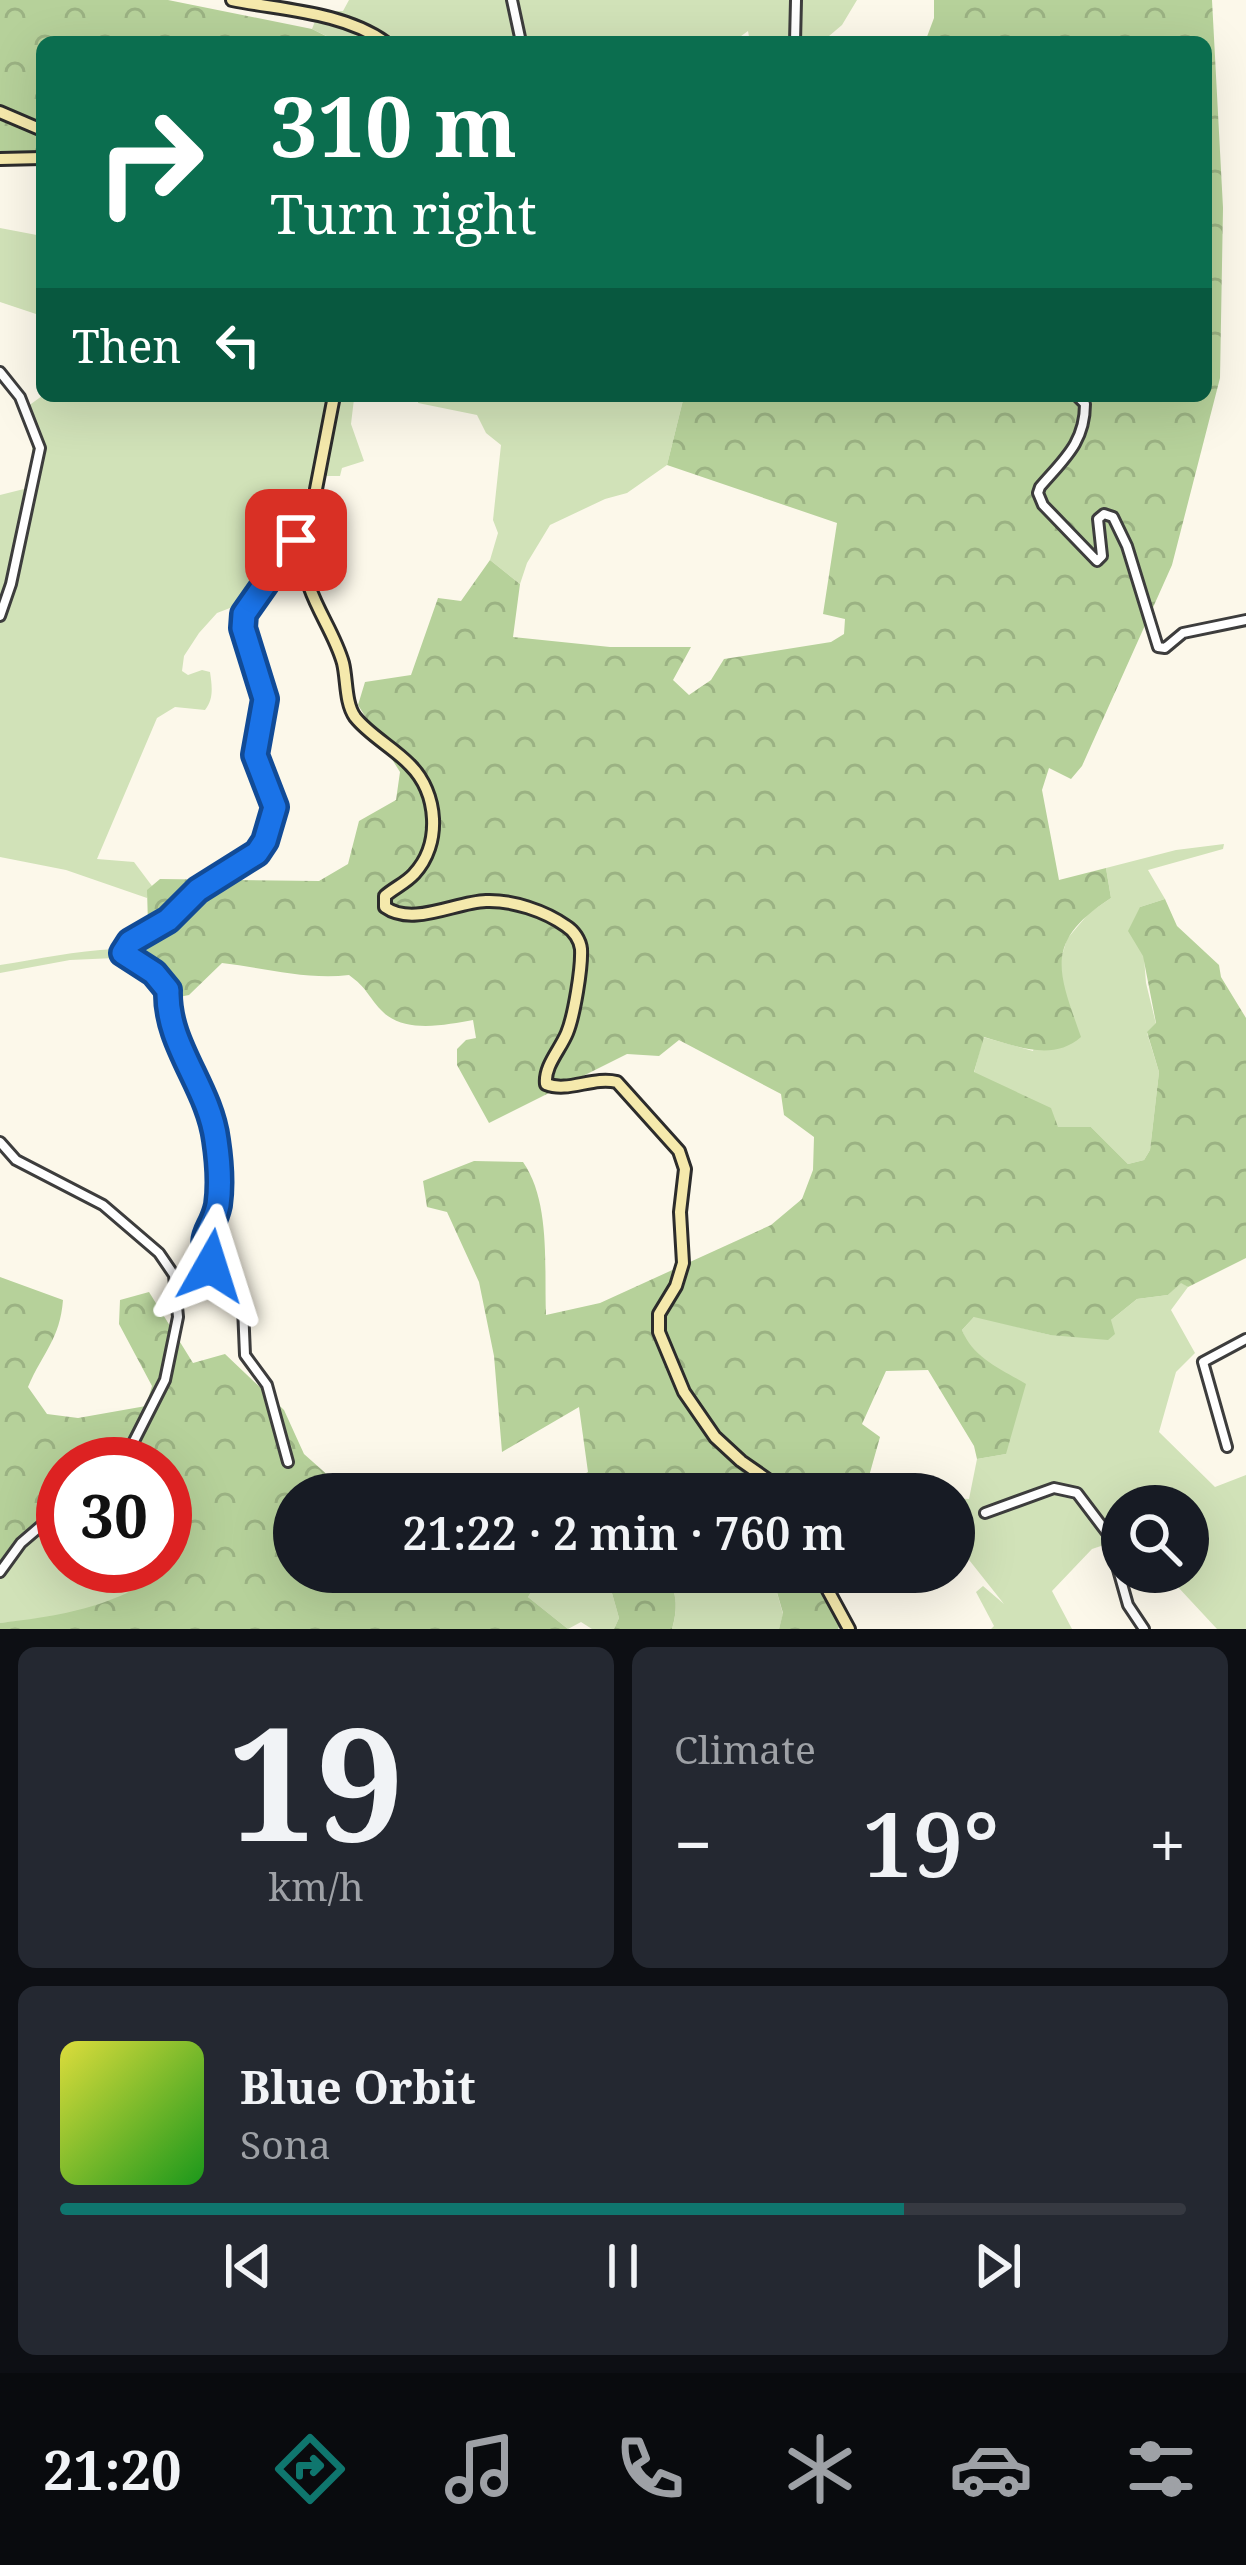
<!DOCTYPE html>
<html lang="en">
<head>
<meta charset="utf-8">
<style>
  :root { --surface:#171b24; --page:#242831; --text:#f1f3f6; --muted:#9ea1a6; --line:#363941; --accent:#0f766e }
  body { margin:0; font-family:"Noto Serif",serif; background:var(--page); color:var(--text); height:100vh; display:flex; flex-direction:column; font-size:45px; white-space:nowrap }
  * { box-sizing:border-box; margin:0 }
  p { font-size:39px; color:var(--muted) }
  .icon { flex:none; width:66px; height:66px; fill:none; stroke:currentColor; stroke-width:2; stroke-linecap:round; stroke-linejoin:round }
  .map { position:relative; height:1629px; overflow:hidden }
  .panel { display:flex; flex-direction:column; gap:18px; padding:18px; background:#0d0f14; flex:1 }
  .panel>* { flex:none }
  .banner { position:absolute; left:36px; top:36px; width:1176px; height:366px; border-radius:18px; box-shadow:0 12px 48px #0002; background:#0b6e4f; color:#fff; overflow:hidden }
  .fabs { position:absolute; left:1101px; top:1485px; display:grid; gap:24px }
  .fabs a { display:grid; place-items:center; width:108px; height:108px; border-radius:50%; background:var(--surface); box-shadow:0 12px 48px #0002; font-size:60px }
  .speed { position:absolute; left:36px; top:1437px; display:flex; gap:24px; font-size:60px; font-weight:700; text-align:center }
  .speed>* { display:grid; place-content:center; width:156px; height:156px; border-radius:50%; background:var(--surface); box-shadow:0 12px 48px #0002; line-height:1 }
  .speed .limit { border:18px solid #d22; background:#fff; color:#111 }
  .pin { position:absolute; display:grid; place-items:center; width:102px; height:102px; color:#fff; margin:-51px; border-radius:24px; box-shadow:0 6px 18px #0006 }
  .me { position:absolute; width:132px; margin:-66px; rotate:6deg; stroke-linejoin:round; filter:drop-shadow(0 0 9px #0008) }
  .turn { display:flex; align-items:center; gap:42px; height:252px; padding:0 36px; font-size:54px }
  .turn .icon { width:156px; height:156px; stroke-width:2.5 }
  .turn b { display:block; font-size:84px; line-height:102px }
  .then { display:flex; align-items:center; height:114px; padding:0 36px; background:#0003; gap:24px; font-size:45px }
  .big { font-size:90px; font-weight:600; line-height:1.1 }
  .panel .card { flex:1; display:flex; flex-direction:column; justify-content:center; gap:18px; min-width:0; padding:0 42px; border-radius:18px; background:var(--page) }
  .panel .dial { align-items:center; gap:0 }
  .dial b { font-size:156px; line-height:1 }
  .song { display:flex; align-items:center; gap:36px }
  .cover { width:144px; height:144px; border-radius:18px; background:linear-gradient(135deg,hsl(60 70% 55%),hsl(120 70% 35%)) }
  .played { height:12px; border-radius:6px; background:linear-gradient(90deg,var(--accent) 75%,var(--line) 75%) }
  .keys { display:flex; justify-content:space-around; direction:ltr }
  .heat { display:flex; justify-content:space-between; align-items:center; font-size:66px; direction:ltr }
  .panel .tiles { flex:1; display:grid; gap:18px; grid-template-columns:1fr 1fr }
  .card:last-child { grid-column:span 2 }
  .trip { position:absolute; left:273px; top:1473px; width:702px; height:120px; border-radius:60px; background:var(--surface); box-shadow:0 12px 48px #0002; font-weight:600; line-height:120px; text-align:center }
  .tab-bar { display:flex; height:192px; justify-content:space-around; align-items:center; background:#090b0e; color:var(--muted) }
  .tab-bar .icon { width:84px; height:84px }
  .tab-bar .selected { color:var(--accent) }
  .tab-bar b { font-size:54px; color:var(--text) }
  .map>svg:first-child { display:block }
  .grass { fill:#d1e2b8 }
  .forest { fill:url(#forest-crowns) }
  .lines { fill:none; stroke-linecap:round; stroke-linejoin:round }
  .street-casing { stroke:#3d3d3d; stroke-width:14 }
  .secondary-casing { stroke:#2c2c2c; stroke-width:16 }
  .street { stroke:#fff; stroke-width:8 }
  .secondary { stroke:#f5e9ac; stroke-width:10 }
  .route-casing { stroke:#114b97; stroke-width:30 }
  .route { stroke:#1a73e8; stroke-width:21 }
</style>
</head>
<body>
<div class="map">
<svg width="1246" height="1629" viewBox="0 0 1246 1629">
  <defs>
    <pattern id="forest-crowns" width="20" height="18" patternUnits="userSpaceOnUse" patternTransform="scale(3)"><rect width="20" height="18" fill="#b6d19a"/><path d="M2 6a3 3 0 1 1 6 0M12 15a3 3 0 1 1 6 0" fill="none" stroke="#9bb283"/></pattern>
  </defs>
  <rect width="100%" height="100%" fill="#fcf8ea"/>
  <g class="grass">
    <polygon points="349,0 857,0 842,25 822,42 750,42 748,31 733,42 339,42 312,29 319,11 343,11"/>
    <polygon points="0,228 42,236 42,316 0,302"/>
    <path d="M42,396H353L354,399L351,424L364,461L342,468L340,476H316L294,508L284,555L243,603L217,613L199,633L184,656L182,671L188,675L202,670L210,672C212,686 214,699 205,710L175,707L157,718L97,859L134,862L152,886L147,898L66,870L0,857V495L32,487V444L24,409Z"/>
    <polygon points="419,396 684,396 667,465 627,493 605,499 550,525 527,563 520,584 490,560 498,533 493,520 501,445 486,433 477,415 418,403"/>
    <polygon points="1224,844 1223,849 1148,870 1165,899 1140,907 1146,983 1156,1024 1147,1033 1159,1072 1150,1150 1144,1160 1128,1164 1091,1127 1058,1127 974,1073 983,1037 1033,1051 1067,939 1089,913 1111,898 1106,868 1176,850"/>
    <path d="M115,949V958L70,960L0,973V965C39,959 75,951 115,949Z"/>
    <polygon points="1181,1282 1188,1287 1171,1310 1195,1353 1176,1372 1159,1432 1215,1487 1246,1475 1246,1629 1217,1629 1164,1572 1188,1572 1188,1506 1122,1506 1122,1539 1092,1549 1052,1591 1072,1629 991,1629 994,1626 976,1592 983,1586 1004,1604 954,1541 955,1498 969,1499 977,1459 1006,1454 983,1359 967,1343 962,1330 975,1316 1050,1335 1111,1320 1137,1299 1168,1295"/>
    <path d="M63,1515V1566H165V1527L178,1536L179,1555C139,1603 61,1619 0,1623V1580L27,1545Z"/>
    <polygon points="544,1572 606,1572 619,1618 614,1629 592,1629 581,1622 568,1629 528,1597"/>
    <path d="M663,1572H771L783,1614L779,1629H672C678,1609 678,1589 663,1572Z"/>
  </g>
  <g class="forest">
    <polygon points="0,0 168,0 312,29 338,42 42,42 42,151 0,151"/>
    <path d="M934,0H1212L1223,208L1220,378L1172,565L1082,766L1071,779L1049,768L1042,790L1059,880L1106,868L1111,898C1043,942 1058,971 1081,1037C1053,1062 1016,1046 984,1037L974,1072L1051,1108L1058,1127H1091L1128,1164L1144,1160L1150,1150L1159,1072L1147,1032L1156,1023L1143,956L1128,931L1140,907L1165,899L1177,926L1219,965L1221,977L1246,1018V1258L1188,1287L1181,1283L1168,1295L1137,1299L1111,1320L1115,1334L1108,1340L1050,1335L974,1317L962,1330C973,1358 1001,1369 1026,1384L1006,1454L977,1459L974,1446L928,1370L886,1371L862,1424L880,1437L864,1494H768L741,1479L728,1494H548L588,1472L579,1407L502,1452L494,1356L479,1282L447,1212L427,1207L423,1181L474,1161L523,1162C551,1202 544,1268 546,1315L600,1303L771,1225L802,1199L813,1170L814,1137L784,1115L781,1094L679,1040L659,1056L627,1054L489,1123L457,1065V1049L466,1040L476,1038L473,1020C445,1025 403,1034 381,1010C368,996 367,988 349,975C307,980 265,968 222,963L189,995L179,997C157,970 152,958 115,958V938L148,924L147,890L160,879L319,881L348,864L359,821L396,800L400,772L358,705L365,682L411,675L438,598L461,601L490,560L520,584L513,637L610,647H691L673,680L689,695L711,680L724,659L831,642L844,634L845,619L823,614L837,523L667,465L684,396H1206V42H925L934,18Z"/>
    <path d="M0,1277L63,1300C60,1339 43,1352 28,1387L47,1414L78,1418L146,1406L152,1386L119,1324L120,1300L149,1292L193,1363L225,1354L284,1410L304,1454L349,1494H294V1572H544L528,1597L568,1629H0V1623C62,1616 137,1604 179,1554L178,1536L165,1526V1464H63V1515L27,1545L0,1580Z"/>
    <path d="M606,1572H663C678,1589 678,1609 672,1629H614L619,1618Z"/>
    <polygon points="771,1572 813,1572 840,1625 838,1629 779,1629 783,1613"/>
  </g>
  <g class="lines">
    <defs>
      <g id="street">
        <polyline points="512,0 521,42"/>
        <polyline points="795,42 796,0"/>
        <polyline points="0,372 20,397 40,448 11,584 0,616"/>
        <path d="M1077,396L1085,404C1085,443 1063,460 1040,487L1038,493L1043,505L1097,561L1102,556L1098,519L1104,514L1113,517L1127,546L1158,647L1165,648L1183,633L1246,620"/>
        <polyline points="0,1142 16,1160 103,1205 159,1253 174,1275 178,1317 165,1380 131,1447 112,1464"/>
        <polyline points="1227,1447 1203,1362 1246,1339"/>
        <polyline points="288,1462 267,1385 245,1355 243,1307 238,1295 211,1266 204,1248 204,1234 217,1211 217,1144 205,1095 173,1033 167,1015 168,990 154,973 123,953 130,942 168,920 198,890 257,853 265,841 275,807 255,755 264,699 243,627 244,614 290,552 309,513"/>
        <polyline points="985,1513 1054,1488 1077,1493 1108,1534 1128,1605 1144,1629"/>
        <polyline points="0,1572 21,1543 63,1507"/>
      </g>
      <g id="secondary">
        <path d="M232,0C281,10 343,12 385,42"/>
        <polyline points="0,112 42,130"/>
        <polyline points="0,159 42,158"/>
        <path d="M334,396L304,551C302,594 332,624 343,663C347,679 345,703 355,717C369,735 394,748 410,765C438,793 442,844 414,874C406,883 394,888 385,896V907C413,927 455,902 486,901C512,900 545,911 566,926C574,931 580,940 581,949C582,968 574,1016 567,1033C560,1050 544,1066 546,1084C568,1093 593,1076 617,1082L679,1151L685,1169L680,1212L683,1263L676,1286L659,1314V1332L684,1392L715,1437L741,1461L788,1494"/>
        <polyline points="818,1572 849,1629"/>
      </g>
    </defs>
    <use href="#street" class="street-casing"/>
    <use href="#secondary" class="secondary-casing"/>
    <use href="#street" class="street"/>
    <use href="#secondary" class="secondary"/>
  </g>
  <g class="lines">
    <defs>
      <path id="route" d="M211,1266C197,1231 212,1234 218,1205C221,1184 219,1160 216,1140C209,1086 166,1045 168,990L154,973L123,953L130,942L168,920L198,890L257,853L265,841L275,807L255,755L265,699L243,628L244,614L296,540"/>
    </defs>
    <use href="#route" class="route-casing"/>
    <use href="#route" class="route"/>
  </g>
</svg>
<div class="fabs">
<a><svg class="icon" aria-label="search" viewBox="0 0 24 24"><circle cx="10" cy="10" r="6"/><path d="M15 15l6 6"/></svg></a>
</div>
<div class="speed"><div class="limit">30</div></div>
<div class="pin" style="left:296px;top:540px;background:#d93025"><svg class="icon" aria-label="arrive" viewBox="0 0 24 24"><path d="M6 21V4h12l-3 4 3 4H6"/></svg></div>
<svg class="me" style="left:211px;top:1266px" viewBox="-20 -20 40 40"><path d="M0-17L14 15 0 8-14 15z" fill="#1a73e8" stroke="#fff" stroke-width="4"/></svg>
<div class="trip">21:22 · 2 min · 760 m</div>
<div class="banner">
<div class="turn"><svg class="icon" aria-label="right" viewBox="0 0 24 24"><path d="M7 20v-9h11M14 6l5 5-5 5"/></svg><div><b>310 m</b>Turn right</div></div>
<div class="then">Then<svg class="icon" aria-label="left" viewBox="0 0 24 24"><path d="M17 20v-9H6M10 6l-5 5 5 5"/></svg></div>
</div>
</div>
<section class="panel">
<div class="tiles">
<div class="card dial"><b>19</b><p>km/h</p></div>
<div class="card"><p>Climate</p>
<div class="heat"><a>−</a><b class="big">19°</b><a>+</a></div>
</div>
<div class="card">
<div class="song"><i class="cover"></i><div><b>Blue Orbit</b><p>Sona</p></div></div>
<div class="played"></div>
<div class="keys"><svg class="icon" aria-label="previous" viewBox="0 0 24 24"><path d="M18 5L8 12l10 7zM5 5v14"/></svg><svg class="icon" aria-label="pause" viewBox="0 0 24 24"><path d="M8 5v14M16 5v14"/></svg><svg class="icon" aria-label="next" viewBox="0 0 24 24"><path d="M6 5l10 7-10 7zM19 5v14"/></svg></div>
</div>
</div>
</section>
<nav class="tab-bar">
<b>21:20</b>
<svg class="icon selected" aria-label="directions" viewBox="0 0 24 24"><path d="M12 3l9 9-9 9-9-9zM9 14v-3h6M13 9l2 2-2 2"/></svg>
<svg class="icon" aria-label="music" viewBox="0 0 24 24"><path d="M9 18V5l10-2v13"/><circle cx="6" cy="18" r="3"/><circle cx="16" cy="16" r="3"/></svg>
<svg class="icon" aria-label="phone" viewBox="0 0 24 24"><path d="M5 4h4l2 5-3 2q2 4 5 5l2-3 5 2v4C11 20 4 13 5 4z"/></svg>
<svg class="icon" aria-label="climate" viewBox="0 0 24 24"><path d="M12 3v18M4 7l16 10M4 17L20 7"/></svg>
<svg class="icon" aria-label="car" viewBox="0 0 24 24"><path d="M5 17H2v-5l4-1 3-4h7l3 4 3 1v5h-3M9 17h6M6 11h13"/><circle cx="7" cy="17" r="2"/><circle cx="17" cy="17" r="2"/></svg>
<svg class="icon" aria-label="filters" viewBox="0 0 24 24"><path d="M4 7h16M4 17h16"/><circle cx="9" cy="7" r="2"/><circle cx="15" cy="17" r="2"/></svg>
</nav>
</body>
</html>
